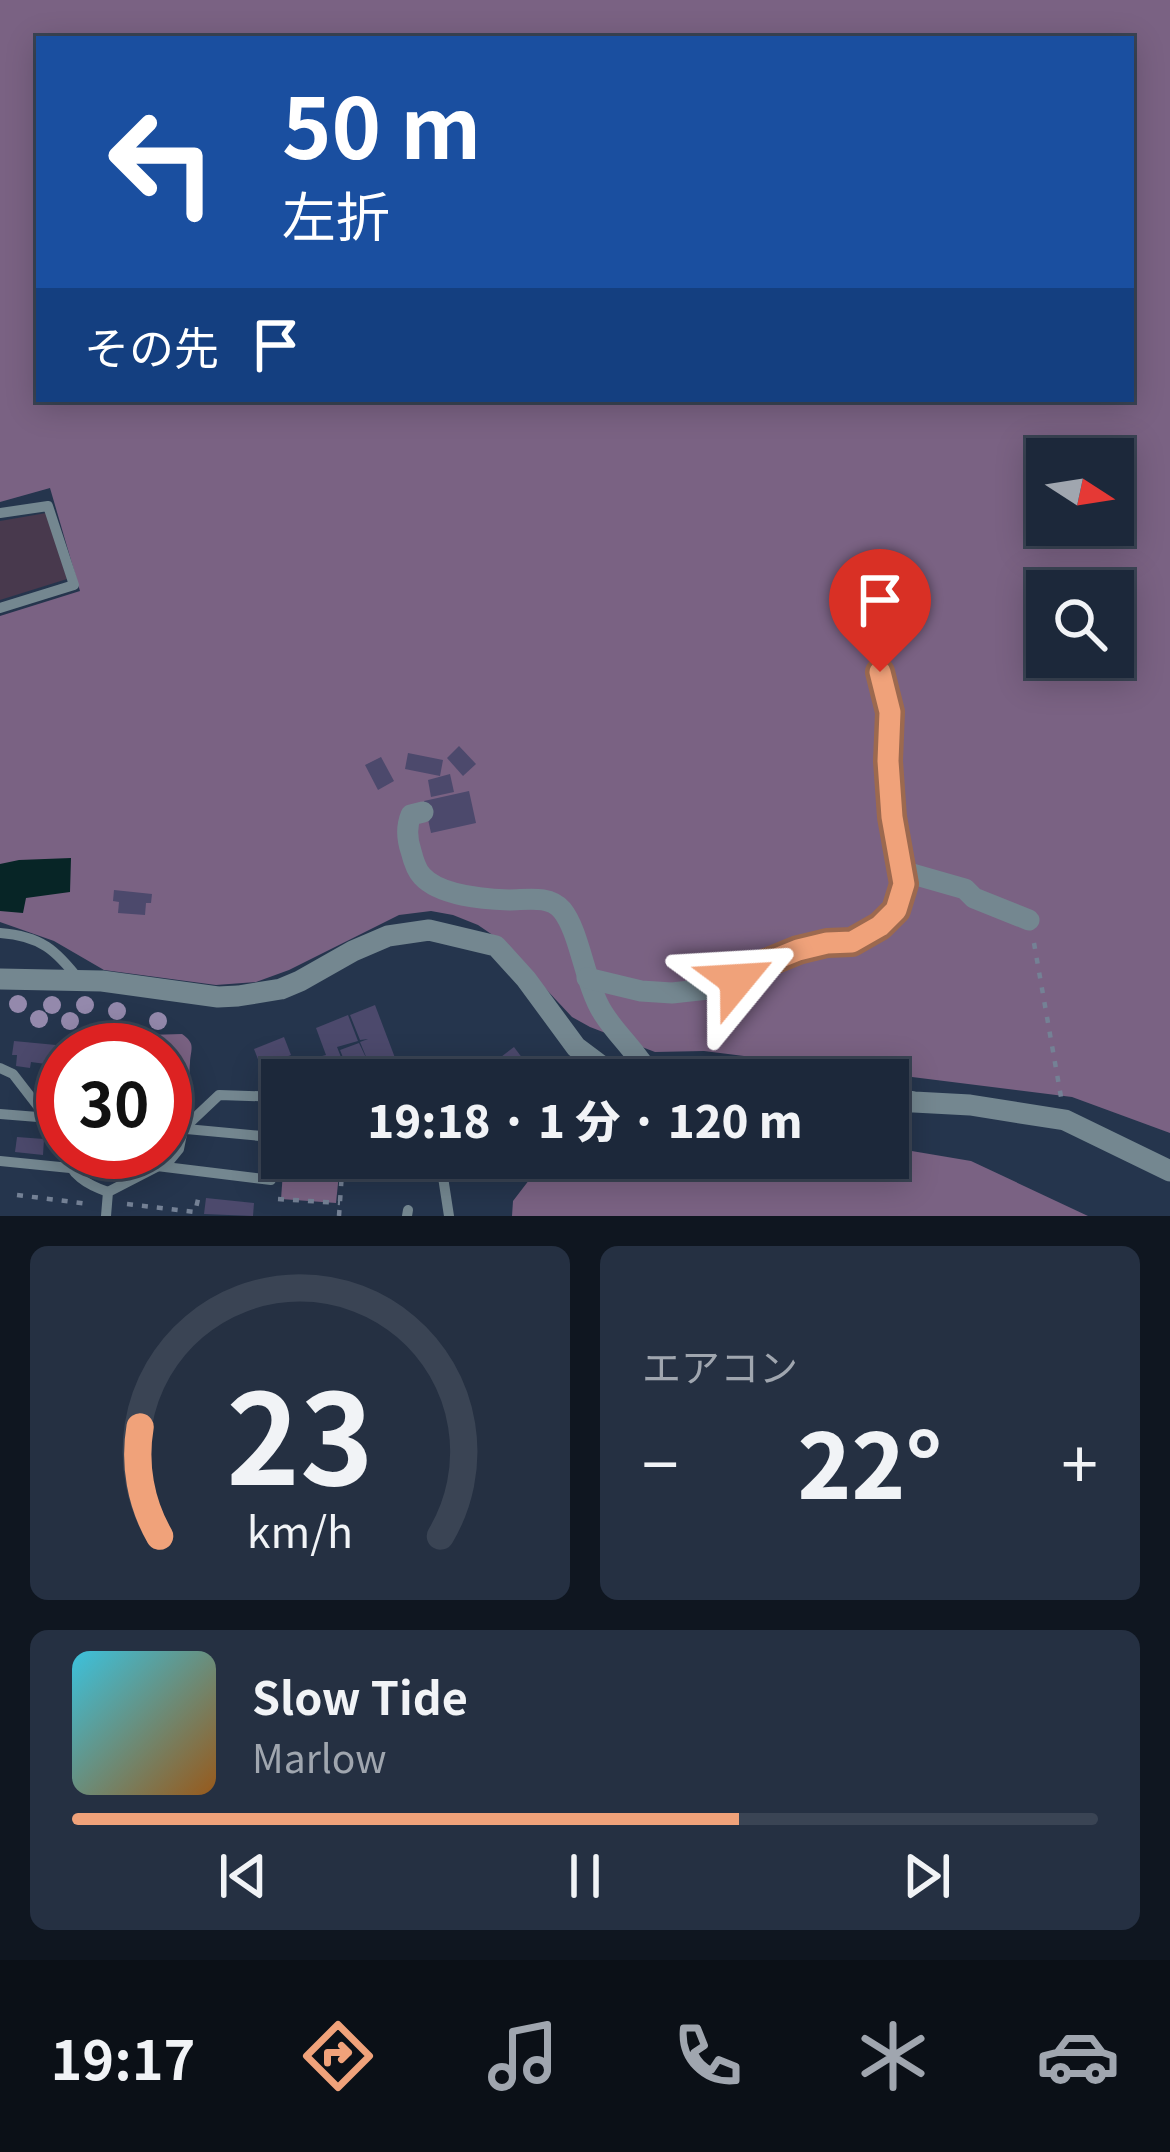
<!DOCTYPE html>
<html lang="ja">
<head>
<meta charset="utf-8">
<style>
  :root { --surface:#1c283a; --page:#253042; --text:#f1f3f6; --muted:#a0a6af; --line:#3a4454; --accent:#f0a27a }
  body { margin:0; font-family:Georgia,"Noto Sans JP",serif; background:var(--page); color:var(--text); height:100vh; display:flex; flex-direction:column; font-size:45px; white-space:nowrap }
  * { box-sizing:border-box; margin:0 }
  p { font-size:39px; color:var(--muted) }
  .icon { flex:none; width:66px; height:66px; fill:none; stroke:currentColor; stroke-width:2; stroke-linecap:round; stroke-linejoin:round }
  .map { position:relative; height:1216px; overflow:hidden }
  .sheet { display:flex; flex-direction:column; gap:30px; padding:30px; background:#0f1620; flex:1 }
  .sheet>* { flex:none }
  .top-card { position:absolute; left:36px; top:36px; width:1098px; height:366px; border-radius:0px; box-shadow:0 6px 30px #0003,0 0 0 3px var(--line); background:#1a4fa0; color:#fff; overflow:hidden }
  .needle { width:78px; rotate:102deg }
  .controls { position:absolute; left:1026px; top:438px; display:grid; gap:24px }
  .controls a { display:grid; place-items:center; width:108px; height:108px; border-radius:0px; background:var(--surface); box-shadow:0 6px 30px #0003,0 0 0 3px var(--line); font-size:60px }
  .speed { position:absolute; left:36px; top:1023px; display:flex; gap:24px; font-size:60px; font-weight:700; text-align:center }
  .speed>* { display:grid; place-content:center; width:156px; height:156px; border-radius:50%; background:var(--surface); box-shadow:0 6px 30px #0003,0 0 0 3px var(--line); line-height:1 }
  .speed .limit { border:18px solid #d22; background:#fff; color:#111 }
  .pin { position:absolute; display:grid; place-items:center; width:102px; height:102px; color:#fff; margin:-123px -51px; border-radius:50% 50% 50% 0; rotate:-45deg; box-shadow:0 0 12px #0007 }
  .pin .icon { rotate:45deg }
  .me { position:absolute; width:132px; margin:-66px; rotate:63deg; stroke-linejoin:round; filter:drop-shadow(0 0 9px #0008) }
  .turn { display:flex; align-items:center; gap:42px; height:252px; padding:0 48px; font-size:54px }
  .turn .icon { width:156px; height:156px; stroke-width:2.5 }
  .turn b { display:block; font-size:84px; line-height:102px }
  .then { display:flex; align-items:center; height:114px; padding:0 48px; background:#0003; gap:24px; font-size:45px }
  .big { font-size:90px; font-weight:800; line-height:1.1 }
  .sheet .widget { flex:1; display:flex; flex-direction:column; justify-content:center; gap:18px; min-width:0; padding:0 42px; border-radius:18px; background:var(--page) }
  .sheet .dial { align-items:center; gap:0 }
  .dial svg { height:312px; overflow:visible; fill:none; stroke:var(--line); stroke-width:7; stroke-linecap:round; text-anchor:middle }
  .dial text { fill:var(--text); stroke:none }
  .song { display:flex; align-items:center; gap:36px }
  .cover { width:144px; height:144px; border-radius:18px; background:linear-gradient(135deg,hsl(190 70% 55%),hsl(30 70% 35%)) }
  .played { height:12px; border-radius:6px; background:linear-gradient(90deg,var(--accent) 65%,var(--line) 65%) }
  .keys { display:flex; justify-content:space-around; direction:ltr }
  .heat { display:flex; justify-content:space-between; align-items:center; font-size:66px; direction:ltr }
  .sheet .tiles { flex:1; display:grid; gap:30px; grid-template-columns:1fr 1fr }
  .widget:last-child { grid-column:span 2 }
  .trip { position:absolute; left:261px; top:1059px; width:648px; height:120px; border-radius:0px; background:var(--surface); box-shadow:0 6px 30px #0003,0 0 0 3px var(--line); font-weight:800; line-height:120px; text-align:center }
  .menu { display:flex; height:192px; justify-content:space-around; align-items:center; background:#0b1017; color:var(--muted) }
  .menu .icon { width:84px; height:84px }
  .menu .active { color:var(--accent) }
  .menu b { font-size:54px; color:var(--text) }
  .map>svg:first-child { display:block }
  .green { fill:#48394d }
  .forest { fill:#7a6283; fill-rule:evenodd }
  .water { fill:#072526 }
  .building { fill:#4c496c }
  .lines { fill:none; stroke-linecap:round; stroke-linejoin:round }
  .path { stroke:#748195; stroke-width:4.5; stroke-dasharray:6 9; stroke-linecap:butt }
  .lane { stroke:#748790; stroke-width:10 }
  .street { stroke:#748790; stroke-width:21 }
  .tree { fill:#9489ac }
  .route-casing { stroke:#9c694f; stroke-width:30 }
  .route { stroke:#f0a27a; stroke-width:21 }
</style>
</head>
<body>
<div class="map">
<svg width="1170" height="1216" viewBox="0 0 1170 1216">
  <rect width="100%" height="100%" fill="#25354d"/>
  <polygon class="green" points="46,513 67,579 0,600 0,521"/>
  <g class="forest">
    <path d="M0,0H1170V1133L1072,1097L704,1051L655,1052L590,1027L572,1017L500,940L478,925L453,915L431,911L399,915L289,970L256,982L216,985L104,970L54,941L0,922V616L80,591L50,488L0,502ZM39,39H1131V399H39ZM1047,459H1113V525H1047ZM1047,591H1113V657H1047Z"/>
    <path d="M182,1034C196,1044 191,1048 190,1063C189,1072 190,1079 188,1089L181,1097L165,1095V1050H143L148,1035Z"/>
    <polygon points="888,1147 971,1161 1088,1216 512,1216 513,1201 546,1158 888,1158"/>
    <polygon points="284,1159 340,1164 336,1203 281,1199"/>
  </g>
  <polygon class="water" points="71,858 70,892 26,898 23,913 0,911 0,864 19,860"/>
  <g class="building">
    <polygon points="459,746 476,764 463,776 447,758"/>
    <polygon points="408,753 443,760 440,776 405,769"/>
    <polygon points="381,757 394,781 378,790 365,765"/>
    <polygon points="450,774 454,792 431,797 428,780"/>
    <polygon points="469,791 476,823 431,833 424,801"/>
    <polygon points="114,890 152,894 151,903 146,903 145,915 118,913 119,902 113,901"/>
    <polygon points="375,1005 400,1071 376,1080 374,1077 352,1080 340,1050 359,1043 369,1064 360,1042 368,1039 360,1040 350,1015"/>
    <polygon points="348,1015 358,1041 337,1047 350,1080 331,1080 322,1056 326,1055 316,1028"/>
    <polygon points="284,1037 291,1055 261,1067 254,1049"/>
    <polygon points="14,1041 56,1045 53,1065 31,1062 30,1068 16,1066 17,1055 12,1055"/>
    <polygon points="514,1047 529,1067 512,1080 477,1080 475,1077"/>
    <polygon points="17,1137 44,1139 43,1155 15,1152"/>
    <polygon points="206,1198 254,1203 253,1216 204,1214"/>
  </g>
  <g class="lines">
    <g class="path">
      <polyline points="1034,943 1061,1097"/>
      <polyline points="17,1195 89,1204"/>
      <polyline points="278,1199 340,1203"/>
      <polyline points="127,1204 195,1212 200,1191"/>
      <polyline points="339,1216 343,1158"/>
    </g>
    <g class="lane">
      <polyline points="0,513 48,506 74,585 0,608"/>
      <path d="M0,933C41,936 56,950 80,981"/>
      <polyline points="0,1068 13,1074 47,1118"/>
      <polyline points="0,1114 63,1119"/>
      <polyline points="165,1127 282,1138"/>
      <path d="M66,1152C69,1175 88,1185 108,1192"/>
      <polyline points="431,1158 441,1164 449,1216"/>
      <polyline points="0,1161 70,1168"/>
      <polyline points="157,1166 271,1180 274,1137"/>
      <polyline points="106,1216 108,1192 170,1160 179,1149 183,1129 219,1095 282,1097"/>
      <polyline points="407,1216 408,1210"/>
    </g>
    <g class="street">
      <path d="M423,812L411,815C406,827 407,839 411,851C413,859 416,870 422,876C440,896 484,899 509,900C527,900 549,895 562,910C580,932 585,985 603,1013C618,1037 638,1052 652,1079"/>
      <polyline points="902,871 965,889 974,898 1029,920"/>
      <polyline points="587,978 641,991 672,993 708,989 737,980 766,963 798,950 827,943 852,942 880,926 896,910 904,883 892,817 888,762 890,711 880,672"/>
      <polyline points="0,979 102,981 218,997 238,996 281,989 300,981 353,951 388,936 429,930 496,946 526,979 576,1047 604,1068 626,1078 700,1080"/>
      <polyline points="888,1098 914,1102 970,1105 1065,1120 1170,1171"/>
    </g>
  </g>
  <g class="tree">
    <circle cx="18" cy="1004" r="9"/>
    <circle cx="52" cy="1005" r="9"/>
    <circle cx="85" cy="1005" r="9"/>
    <circle cx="117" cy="1011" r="9"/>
    <circle cx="39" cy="1019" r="9"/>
    <circle cx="70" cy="1021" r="9"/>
    <circle cx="158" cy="1021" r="9"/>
    <circle cx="129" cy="1035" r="9"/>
  </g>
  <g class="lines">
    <defs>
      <polyline id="route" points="737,980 766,963 798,950 827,943 852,942 880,926 896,910 904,884 892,817 888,761 890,712 880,672"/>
    </defs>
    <use href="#route" class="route-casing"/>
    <use href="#route" class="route"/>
  </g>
</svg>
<div class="controls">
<a><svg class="needle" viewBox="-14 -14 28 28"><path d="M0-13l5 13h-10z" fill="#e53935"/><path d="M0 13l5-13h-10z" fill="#a0a6af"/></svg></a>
<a><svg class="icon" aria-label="search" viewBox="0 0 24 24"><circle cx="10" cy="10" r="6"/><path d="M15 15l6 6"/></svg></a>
</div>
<div class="speed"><div class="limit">30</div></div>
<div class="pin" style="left:880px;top:672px;background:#d93025"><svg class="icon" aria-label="arrive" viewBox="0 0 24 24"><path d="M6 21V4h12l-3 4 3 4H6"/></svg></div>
<svg class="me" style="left:737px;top:980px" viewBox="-20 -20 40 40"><path d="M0-17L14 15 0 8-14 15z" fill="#f0a27a" stroke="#fff" stroke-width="4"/></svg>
<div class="trip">19:18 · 1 分 · 120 m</div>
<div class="top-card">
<div class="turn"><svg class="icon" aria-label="left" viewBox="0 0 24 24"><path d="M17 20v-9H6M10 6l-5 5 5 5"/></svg><div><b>50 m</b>左折</div></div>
<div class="then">その先<svg class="icon" aria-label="arrive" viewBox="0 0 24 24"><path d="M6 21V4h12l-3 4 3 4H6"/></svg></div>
</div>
</div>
<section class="sheet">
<div class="tiles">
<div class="widget dial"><svg viewBox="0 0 100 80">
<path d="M14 69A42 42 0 1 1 86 69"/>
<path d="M14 69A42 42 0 0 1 9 41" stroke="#f0a27a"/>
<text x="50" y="56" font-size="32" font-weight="700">23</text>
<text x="50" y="72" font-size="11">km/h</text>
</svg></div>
<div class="widget"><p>エアコン</p>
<div class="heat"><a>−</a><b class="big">22°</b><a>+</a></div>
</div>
<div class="widget">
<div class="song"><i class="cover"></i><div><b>Slow Tide</b><p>Marlow</p></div></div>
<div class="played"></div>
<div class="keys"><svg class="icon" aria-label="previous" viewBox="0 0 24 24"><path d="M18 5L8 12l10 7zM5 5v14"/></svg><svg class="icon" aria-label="pause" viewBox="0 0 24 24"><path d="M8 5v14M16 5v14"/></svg><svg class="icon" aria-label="next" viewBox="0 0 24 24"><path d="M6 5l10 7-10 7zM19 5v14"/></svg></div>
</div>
</div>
</section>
<nav class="menu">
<b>19:17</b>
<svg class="icon active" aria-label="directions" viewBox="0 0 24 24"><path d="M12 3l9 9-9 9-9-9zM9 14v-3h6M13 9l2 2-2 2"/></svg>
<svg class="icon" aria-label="music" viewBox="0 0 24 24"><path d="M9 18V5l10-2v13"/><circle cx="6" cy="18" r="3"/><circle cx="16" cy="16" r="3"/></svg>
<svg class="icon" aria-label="phone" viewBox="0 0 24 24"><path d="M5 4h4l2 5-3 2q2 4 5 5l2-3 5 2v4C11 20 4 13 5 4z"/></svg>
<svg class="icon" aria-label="climate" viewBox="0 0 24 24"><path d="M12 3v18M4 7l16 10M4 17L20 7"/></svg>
<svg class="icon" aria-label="car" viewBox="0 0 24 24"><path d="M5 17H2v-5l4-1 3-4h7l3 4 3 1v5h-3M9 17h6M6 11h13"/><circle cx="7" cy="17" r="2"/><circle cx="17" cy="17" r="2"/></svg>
</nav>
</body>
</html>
